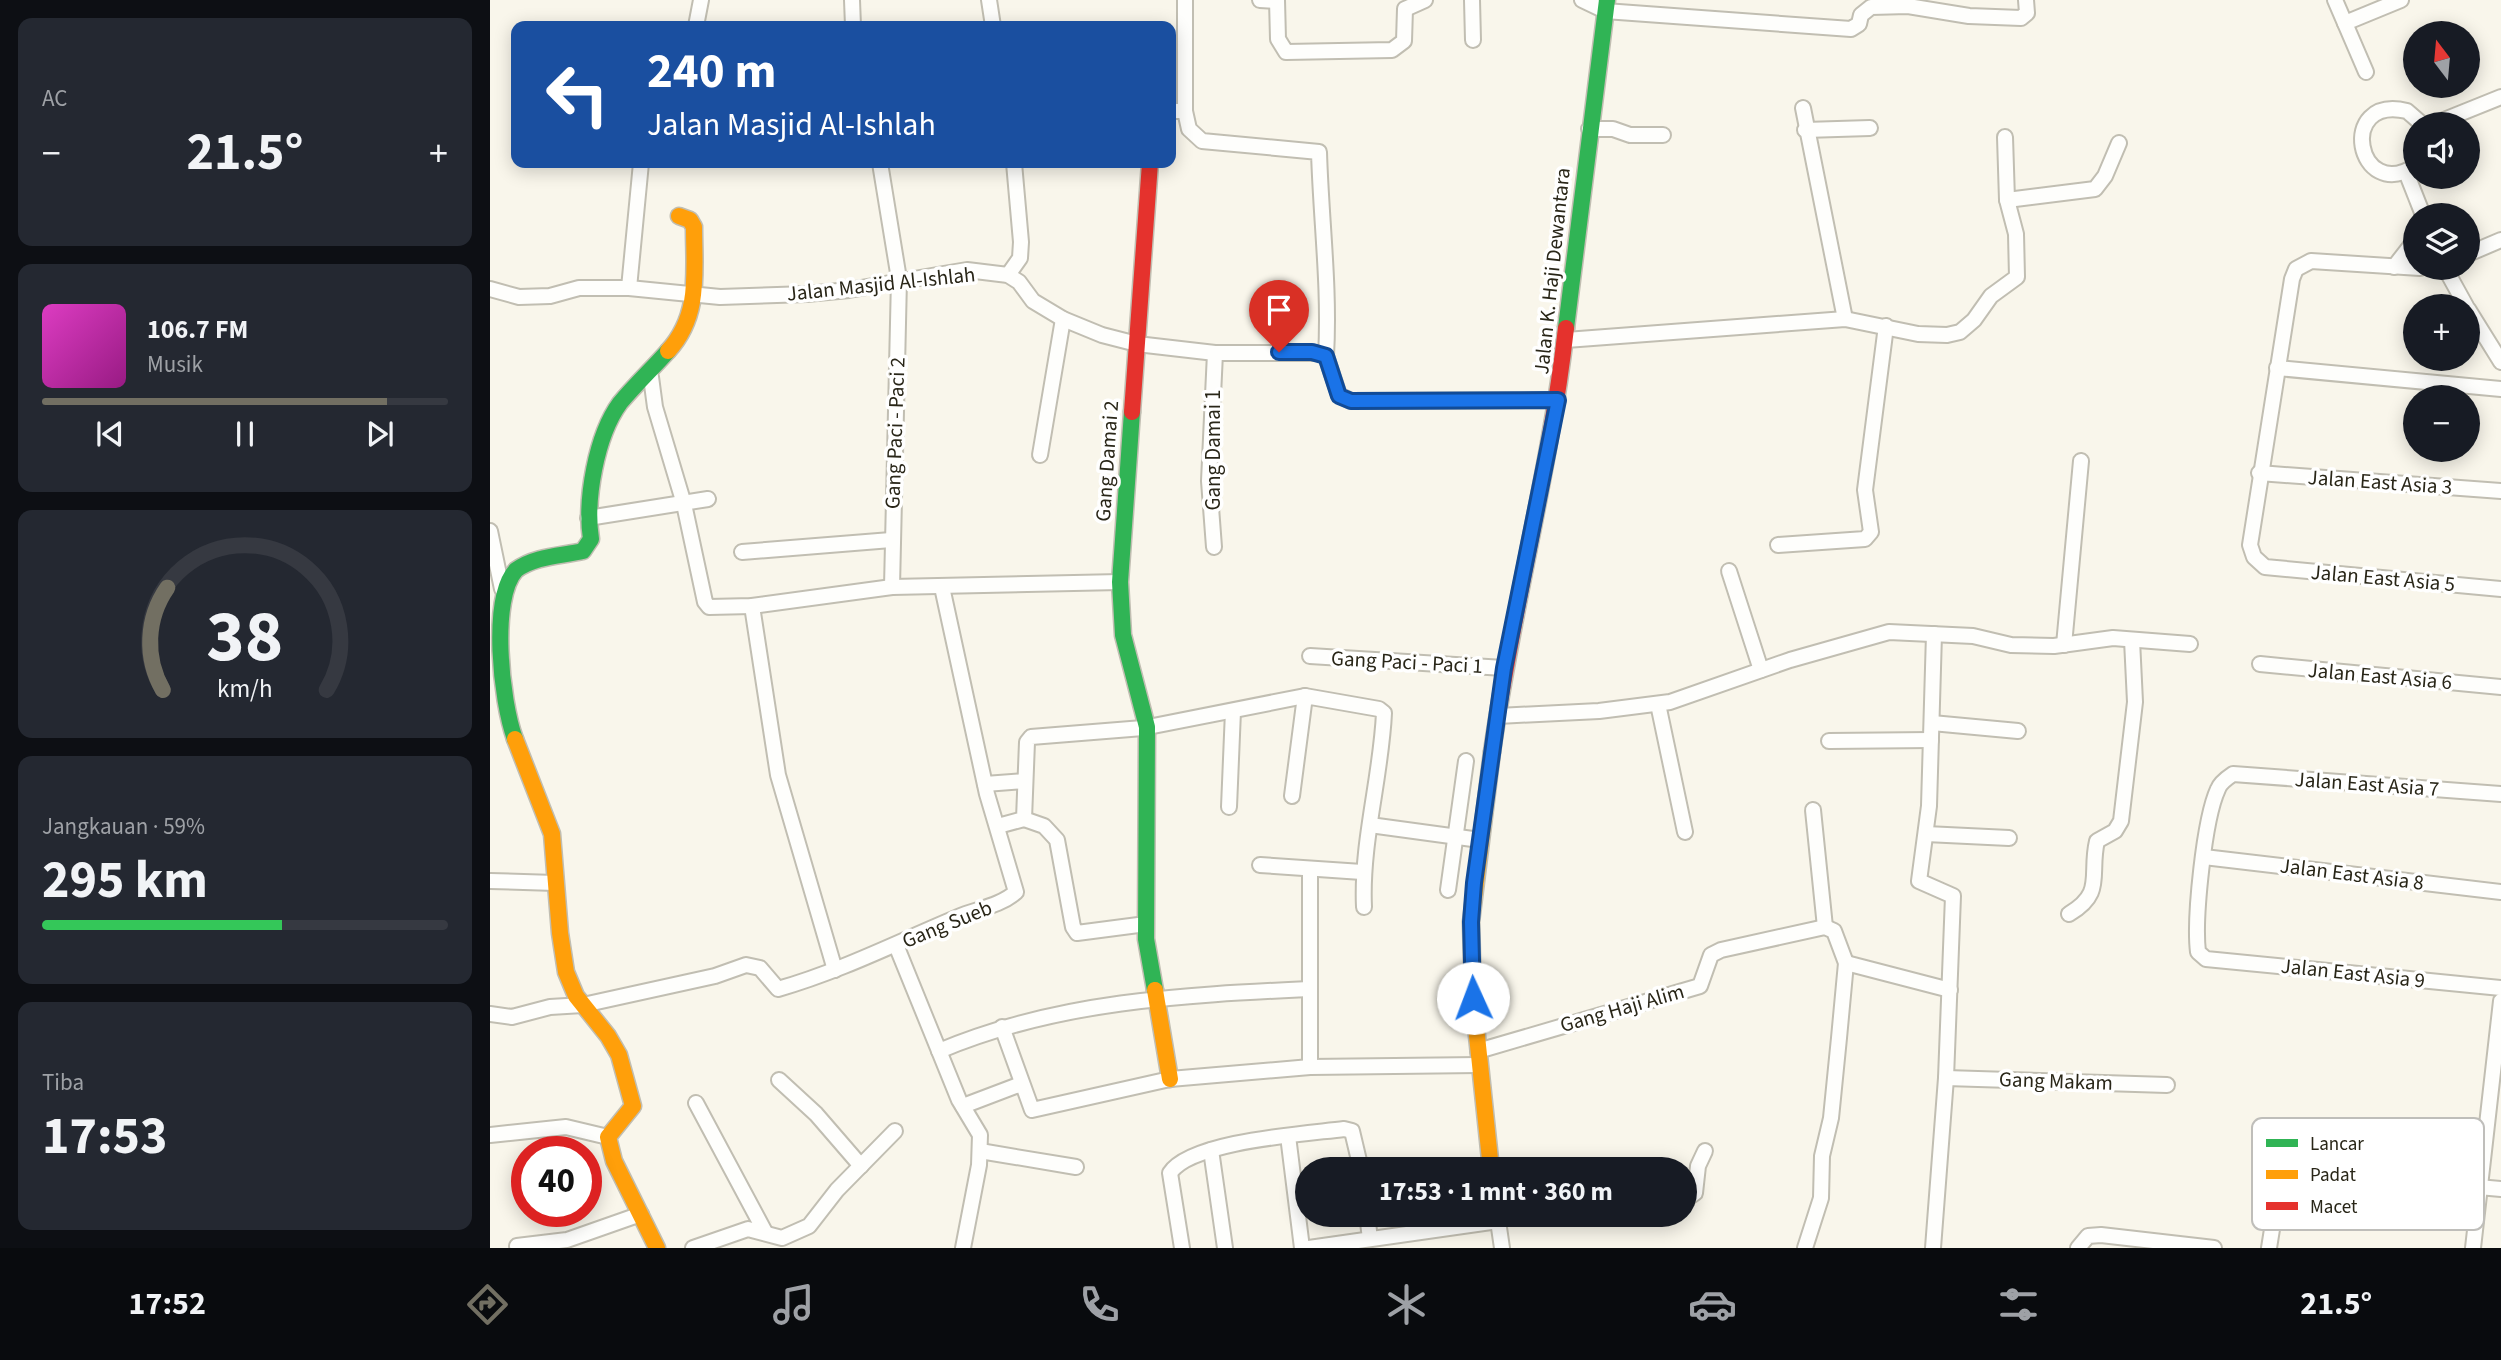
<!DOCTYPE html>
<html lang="id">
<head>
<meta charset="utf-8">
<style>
  :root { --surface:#171b24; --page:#242831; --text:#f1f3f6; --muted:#9ea1a6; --line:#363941; --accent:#726f62 }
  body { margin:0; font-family:"Source Sans 3",sans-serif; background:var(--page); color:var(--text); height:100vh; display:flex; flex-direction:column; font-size:26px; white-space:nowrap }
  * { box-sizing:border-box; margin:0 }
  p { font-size:23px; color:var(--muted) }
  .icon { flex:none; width:38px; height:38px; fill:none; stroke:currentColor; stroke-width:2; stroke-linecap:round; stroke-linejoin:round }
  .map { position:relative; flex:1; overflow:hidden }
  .panel { display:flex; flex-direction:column; gap:18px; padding:18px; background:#0d0f14; width:490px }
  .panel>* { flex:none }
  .hud { position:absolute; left:21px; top:21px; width:665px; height:147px; border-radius:14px; box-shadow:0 4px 18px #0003; background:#1a4fa0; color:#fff; overflow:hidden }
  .needle { width:46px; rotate:344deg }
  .tools { position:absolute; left:1913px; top:21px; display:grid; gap:14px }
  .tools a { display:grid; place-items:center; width:77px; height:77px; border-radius:50%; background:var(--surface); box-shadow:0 4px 18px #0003; font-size:35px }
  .speed { position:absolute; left:21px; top:1136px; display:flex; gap:14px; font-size:35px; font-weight:700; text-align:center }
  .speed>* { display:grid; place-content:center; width:91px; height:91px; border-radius:50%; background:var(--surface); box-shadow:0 4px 18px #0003; line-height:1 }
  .speed .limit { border:10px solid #d22; background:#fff; color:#111 }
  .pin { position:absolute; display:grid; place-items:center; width:60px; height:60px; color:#fff; margin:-72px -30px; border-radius:50% 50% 50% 0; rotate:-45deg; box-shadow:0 0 7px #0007 }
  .pin .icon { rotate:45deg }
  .me { position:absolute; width:77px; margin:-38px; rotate:358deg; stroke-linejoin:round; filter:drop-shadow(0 0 5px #0008) }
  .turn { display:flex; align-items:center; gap:24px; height:147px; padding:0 21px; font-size:32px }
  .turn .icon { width:91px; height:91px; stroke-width:2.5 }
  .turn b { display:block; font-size:49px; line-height:60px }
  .big { font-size:52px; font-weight:700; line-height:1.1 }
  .panel .widget { flex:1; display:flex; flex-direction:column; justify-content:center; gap:10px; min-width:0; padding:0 24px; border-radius:14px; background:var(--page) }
  .panel .dial { align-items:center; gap:0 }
  .dial svg { height:182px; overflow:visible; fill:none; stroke:var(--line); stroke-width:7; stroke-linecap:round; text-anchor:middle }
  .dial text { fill:var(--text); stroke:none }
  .song { display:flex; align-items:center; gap:21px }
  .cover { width:84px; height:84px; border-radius:10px; background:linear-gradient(135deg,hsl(310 70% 55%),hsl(310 70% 35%)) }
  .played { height:7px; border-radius:4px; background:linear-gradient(90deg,var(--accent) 85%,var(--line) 85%) }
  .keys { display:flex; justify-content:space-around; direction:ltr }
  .heat { display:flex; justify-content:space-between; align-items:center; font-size:38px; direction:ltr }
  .charge { height:10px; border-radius:5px; background:linear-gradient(90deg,#34c759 59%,var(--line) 0) }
  .trip { position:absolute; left:805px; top:1157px; width:402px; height:70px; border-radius:35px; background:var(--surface); box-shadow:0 4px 18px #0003; font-weight:700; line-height:70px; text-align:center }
  .tab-bar { display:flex; height:112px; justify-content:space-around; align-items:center; background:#090b0e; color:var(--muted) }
  .tab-bar .icon { width:49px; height:49px }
  .tab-bar .selected { color:var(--accent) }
  .tab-bar b { font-size:32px; color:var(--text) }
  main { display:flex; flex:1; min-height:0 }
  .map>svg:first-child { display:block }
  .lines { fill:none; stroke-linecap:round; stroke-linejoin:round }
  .street-casing { stroke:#c1beb2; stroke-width:18 }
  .fast-casing { stroke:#c1beb2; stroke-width:19 }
  .slow-casing { stroke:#c1beb2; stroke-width:19 }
  .jam-casing { stroke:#c1beb2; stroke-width:19 }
  .street { stroke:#fefefc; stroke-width:14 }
  .fast { stroke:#30b455; stroke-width:16 }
  .slow { stroke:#ff9f0a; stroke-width:16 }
  .jam { stroke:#e5322d; stroke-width:16 }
  .route-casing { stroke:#114b97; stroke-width:18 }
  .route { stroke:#1a73e8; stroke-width:12 }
  .labels { text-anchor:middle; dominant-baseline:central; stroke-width:7; stroke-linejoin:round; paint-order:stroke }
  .street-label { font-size:21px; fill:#292618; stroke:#fff }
  .key { fill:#fff; stroke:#bfbeba; stroke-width:2 }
  .key-label { font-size:19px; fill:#292618 }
</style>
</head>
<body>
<main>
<section class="panel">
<div class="widget"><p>AC</p>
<div class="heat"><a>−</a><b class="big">21.5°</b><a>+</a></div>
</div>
<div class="widget">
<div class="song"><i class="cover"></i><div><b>106.7 FM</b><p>Musik</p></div></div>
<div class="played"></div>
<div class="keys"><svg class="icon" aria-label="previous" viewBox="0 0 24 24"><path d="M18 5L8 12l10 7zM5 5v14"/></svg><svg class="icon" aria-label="pause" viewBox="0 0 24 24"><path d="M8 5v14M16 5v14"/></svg><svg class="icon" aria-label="next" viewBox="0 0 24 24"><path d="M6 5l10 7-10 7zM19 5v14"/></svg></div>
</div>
<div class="widget dial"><svg viewBox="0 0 100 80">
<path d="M14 69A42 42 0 1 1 86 69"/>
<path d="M14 69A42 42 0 0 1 16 24" stroke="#726f62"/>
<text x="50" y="56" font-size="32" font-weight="700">38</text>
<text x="50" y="72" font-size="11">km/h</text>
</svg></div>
<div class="widget"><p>Jangkauan · 59%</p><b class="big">295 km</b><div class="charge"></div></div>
<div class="widget"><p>Tiba</p><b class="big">17:53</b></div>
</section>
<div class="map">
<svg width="2011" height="1248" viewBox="0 0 2011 1248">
  <rect width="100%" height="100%" fill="#f9f6eb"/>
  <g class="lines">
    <defs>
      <g id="street">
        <polyline points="362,0 363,26"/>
        <polyline points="499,0 503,26"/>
        <polyline points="770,0 787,1"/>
        <polyline points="787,0 788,39 796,52 902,50 914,41 915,9 935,0"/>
        <polyline points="982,0 983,40"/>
        <polyline points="1092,0 1115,11 1361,29 1369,24 1371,15 1381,7 1418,6 1479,16 1531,18 1537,13 1536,0"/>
        <polyline points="1845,0 1876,72"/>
        <polyline points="1855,23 1911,0"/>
        <polyline points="206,26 211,0"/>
        <polyline points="1313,108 1355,319"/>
        <path d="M681,111H695L699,129L712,141L829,152C831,221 840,288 836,356"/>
        <polyline points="695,111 695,0"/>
        <polyline points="1944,124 2011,97"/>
        <polyline points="1099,129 1123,129 1140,135 1173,135"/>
        <polyline points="1315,130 1380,128"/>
        <polyline points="390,163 409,279 402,587"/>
        <path d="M1925,166C1867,204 1846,94 1917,111L1932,124"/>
        <polyline points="1916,172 1933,215"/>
        <polyline points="1517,200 1605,189 1615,176 1629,143"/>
        <polyline points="1978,254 2011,240"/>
        <polyline points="1904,267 1925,240"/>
        <polyline points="1930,268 1821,261 1806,269 1802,279 1760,545 1764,557 1775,567 2011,589"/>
        <polyline points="1955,268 1976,306"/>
        <polyline points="518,275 530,258 531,242 524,163"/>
        <polyline points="139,288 151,163"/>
        <polyline points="0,289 29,297 60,296 89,288 139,288 230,297 317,294 359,290 477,270 518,275 529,282 543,301 573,319 612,335 647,344 725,353 829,353 836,356 849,395 861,401 1068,400"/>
        <polyline points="1978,309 2011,362"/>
        <polyline points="1076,340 1355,319 1428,334 1457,335 1470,332 1484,320 1501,296 1527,277 1526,234 1517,200 1515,137"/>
        <polyline points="1787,368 2011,389"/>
        <polyline points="161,377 165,407 194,504 215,602 219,607 262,606 402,587 630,582"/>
        <polyline points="550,455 573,319"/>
        <polyline points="1769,473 2011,491"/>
        <polyline points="98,518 218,499"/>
        <polyline points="0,531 12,589"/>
        <polyline points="1288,545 1375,539 1381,532 1375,490 1396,326"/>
        <polyline points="724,547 719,481 725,353"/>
        <polyline points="252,552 401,540"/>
        <polyline points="1239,571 1271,670"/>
        <polyline points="262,606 288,775 345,970"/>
        <polyline points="1574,645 1591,461"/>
        <polyline points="820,656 1014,668"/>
        <polyline points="1770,664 2011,687"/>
        <polyline points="1168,704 1195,832"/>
        <polyline points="1008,716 1109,711 1180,702 1300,660 1399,632 1483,636 1521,645 1564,646 1623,638 1700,644"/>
        <polyline points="1442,723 1528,731"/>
        <polyline points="1339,741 1441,740"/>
        <polyline points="495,784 535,781"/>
        <path d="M2011,794L1743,774C1737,778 1730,783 1728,789C1714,819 1704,919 1708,952L1716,959L2011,988"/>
        <path d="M802,796L815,696L889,709L894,713C891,778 871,842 874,907"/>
        <polyline points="739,807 743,711"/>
        <polyline points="1323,810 1335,927"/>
        <polyline points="534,819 554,826 567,840 583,927 587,933 656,924"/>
        <polyline points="880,825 990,840"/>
        <polyline points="508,826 534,819 537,742 541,737 653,728 815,696"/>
        <polyline points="1436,834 1519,838"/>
        <polyline points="1714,857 2011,892"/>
        <polyline points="770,865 872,872"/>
        <polyline points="820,869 820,1067"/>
        <polyline points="0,881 65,883"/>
        <polyline points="958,890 976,761"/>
        <path d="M1579,914C1615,893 1599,875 1607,841L1625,831L1631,821L1645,702L1642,640"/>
        <polyline points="406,945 469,1100 490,1135 489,1165 473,1248"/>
        <polyline points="1356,963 1460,990"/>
        <path d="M0,1014L22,1017L60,1007L93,1005L225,976L256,965L270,968L288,989C351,971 408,942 468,917C487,909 510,906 526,892L497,794L452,587"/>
        <polyline points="512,1027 542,1110 680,1079 820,1067 989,1065"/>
        <path d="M449,1051C567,1001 693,995 819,989"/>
        <polyline points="988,1051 1210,986 1221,955 1231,950 1335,927 1344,931 1356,963 1349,1038 1341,1118 1332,1156 1331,1198 1315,1248"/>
        <polyline points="1456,1078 1677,1085"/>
        <polyline points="289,1080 326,1114 371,1166"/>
        <polyline points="206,1103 275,1232"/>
        <polyline points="473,1106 531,1084"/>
        <polyline points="0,1135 76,1127 118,1137"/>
        <polyline points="798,1136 812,1248"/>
        <polyline points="721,1150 735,1248"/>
        <polyline points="490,1151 586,1167"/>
        <polyline points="1195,1200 1205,1193 1208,1166 1215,1151"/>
        <polyline points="877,1214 880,1239"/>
        <polyline points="1007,1214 1012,1248"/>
        <polyline points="27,1246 77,1240 151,1214"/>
        <polyline points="203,1248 258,1229 292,1238 319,1226 347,1190 405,1131"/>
        <path d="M692,1248L680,1173C701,1141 815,1134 854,1129L862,1131L871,1169"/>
        <polyline points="819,1248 1008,1221"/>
        <polyline points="1443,1248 1456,1078 1463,896 1429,881 1439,806 1444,634"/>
        <polyline points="1588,1248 1598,1236 1611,1235 1724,1248"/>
        <polyline points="1779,1248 1791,1173 1800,1170 2011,1189"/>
        <polyline points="1983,1248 2011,1001"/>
      </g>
      <g id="fast">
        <polyline points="1076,328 1117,0"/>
        <polyline points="642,412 630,582 633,635 657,727 656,939 665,990"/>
        <path d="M25,739C11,701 0,598 26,570C45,556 71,556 93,551L101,539C95,500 106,436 130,403C145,385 163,368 178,351"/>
      </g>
      <g id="slow">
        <path d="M178,351C211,315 204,272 204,227L200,220L189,216"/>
        <polyline points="25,739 62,834 70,933 76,972 86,996 118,1036 129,1055 143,1106 118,1137 124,1161 167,1248"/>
        <polyline points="665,990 680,1079"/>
        <polyline points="1001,1169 983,998 981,922 1002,752"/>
      </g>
      <g id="jam">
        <polyline points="642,412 660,163"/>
        <path d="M1002,752C1022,610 1060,470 1076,328"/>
      </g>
    </defs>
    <use href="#street" class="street-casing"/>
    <use href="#fast" class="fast-casing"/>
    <use href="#slow" class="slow-casing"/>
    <use href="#jam" class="jam-casing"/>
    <use href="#street" class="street"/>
    <use href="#fast" class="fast"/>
    <use href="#slow" class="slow"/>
    <use href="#jam" class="jam"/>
  </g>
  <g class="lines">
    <defs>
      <polyline id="route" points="789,352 822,352 836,356 849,396 861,401 1068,400 1014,668 984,883 981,922 983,998"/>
    </defs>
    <use href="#route" class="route-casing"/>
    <use href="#route" class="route"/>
  </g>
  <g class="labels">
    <g class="street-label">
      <text transform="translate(1062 271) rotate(-84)">Jalan K. Haji Dewantara</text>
      <text transform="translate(391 284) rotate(-6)">Jalan Masjid Al-Ishlah</text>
      <text transform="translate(405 433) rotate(-88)">Gang Paci - Paci 2</text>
      <text transform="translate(723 450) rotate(-90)">Gang Damai 1</text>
      <text transform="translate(617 461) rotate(-86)">Gang Damai 2</text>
      <text transform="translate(1890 482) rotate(4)">Jalan East Asia 3</text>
      <text transform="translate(1893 578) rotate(5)">Jalan East Asia 5</text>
      <text transform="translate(917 662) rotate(3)">Gang Paci - Paci 1</text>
      <text transform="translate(1890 676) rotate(5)">Jalan East Asia 6</text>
      <text transform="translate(1877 784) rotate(4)">Jalan East Asia 7</text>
      <text transform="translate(1862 874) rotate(7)">Jalan East Asia 8</text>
      <text transform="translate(457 924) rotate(-22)">Gang Sueb</text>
      <text transform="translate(1863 973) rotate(6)">Jalan East Asia 9</text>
      <text transform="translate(1132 1008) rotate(-16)">Gang Haji Alim</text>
      <text transform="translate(1566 1081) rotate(2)">Gang Makam</text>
    </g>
  </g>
  <rect x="1762" y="1118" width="232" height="112" rx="10" class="key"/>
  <rect x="1776" y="1139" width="32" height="8" fill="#30b455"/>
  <rect x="1776" y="1170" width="32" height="9" fill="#ff9f0a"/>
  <rect x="1776" y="1202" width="32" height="8" fill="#e5322d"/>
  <g class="key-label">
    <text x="1820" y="1150">Lancar</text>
    <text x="1820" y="1181">Padat</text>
    <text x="1820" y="1213">Macet</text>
  </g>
</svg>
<div class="tools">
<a><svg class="needle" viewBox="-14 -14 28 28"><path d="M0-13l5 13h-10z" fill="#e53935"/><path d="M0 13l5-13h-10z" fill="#9ea1a6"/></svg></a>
<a><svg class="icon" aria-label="sound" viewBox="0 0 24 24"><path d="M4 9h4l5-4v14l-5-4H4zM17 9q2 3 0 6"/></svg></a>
<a><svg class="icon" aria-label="layers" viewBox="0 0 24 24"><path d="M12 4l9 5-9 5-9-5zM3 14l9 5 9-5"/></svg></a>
<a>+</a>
<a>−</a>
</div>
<div class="speed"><div class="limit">40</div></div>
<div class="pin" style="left:789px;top:352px;background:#d93025"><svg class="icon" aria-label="arrive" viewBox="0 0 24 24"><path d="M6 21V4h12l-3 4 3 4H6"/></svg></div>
<svg class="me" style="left:983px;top:998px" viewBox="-20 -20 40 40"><circle r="19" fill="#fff"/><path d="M0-13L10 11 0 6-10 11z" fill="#1a73e8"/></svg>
<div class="trip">17:53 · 1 mnt · 360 m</div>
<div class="hud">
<div class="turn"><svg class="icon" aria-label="left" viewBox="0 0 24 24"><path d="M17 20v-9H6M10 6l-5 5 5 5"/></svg><div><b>240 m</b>Jalan Masjid Al-Ishlah</div></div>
</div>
</div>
</main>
<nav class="tab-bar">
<b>17:52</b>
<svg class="icon selected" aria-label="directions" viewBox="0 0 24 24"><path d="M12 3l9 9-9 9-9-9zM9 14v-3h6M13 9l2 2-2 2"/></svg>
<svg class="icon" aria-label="music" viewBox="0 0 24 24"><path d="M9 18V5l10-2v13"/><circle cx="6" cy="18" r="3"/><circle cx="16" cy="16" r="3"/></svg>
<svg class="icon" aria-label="phone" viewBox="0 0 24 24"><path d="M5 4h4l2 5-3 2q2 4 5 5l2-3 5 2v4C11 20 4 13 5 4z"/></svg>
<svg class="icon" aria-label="climate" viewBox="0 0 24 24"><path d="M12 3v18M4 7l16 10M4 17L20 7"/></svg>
<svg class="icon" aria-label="car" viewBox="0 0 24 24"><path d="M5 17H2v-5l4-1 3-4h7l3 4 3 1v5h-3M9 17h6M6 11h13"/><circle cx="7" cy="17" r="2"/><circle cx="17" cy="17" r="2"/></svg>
<svg class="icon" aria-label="filters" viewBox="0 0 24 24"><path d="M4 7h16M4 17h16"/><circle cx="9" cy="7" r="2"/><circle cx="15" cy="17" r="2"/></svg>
<b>21.5°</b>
</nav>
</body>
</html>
